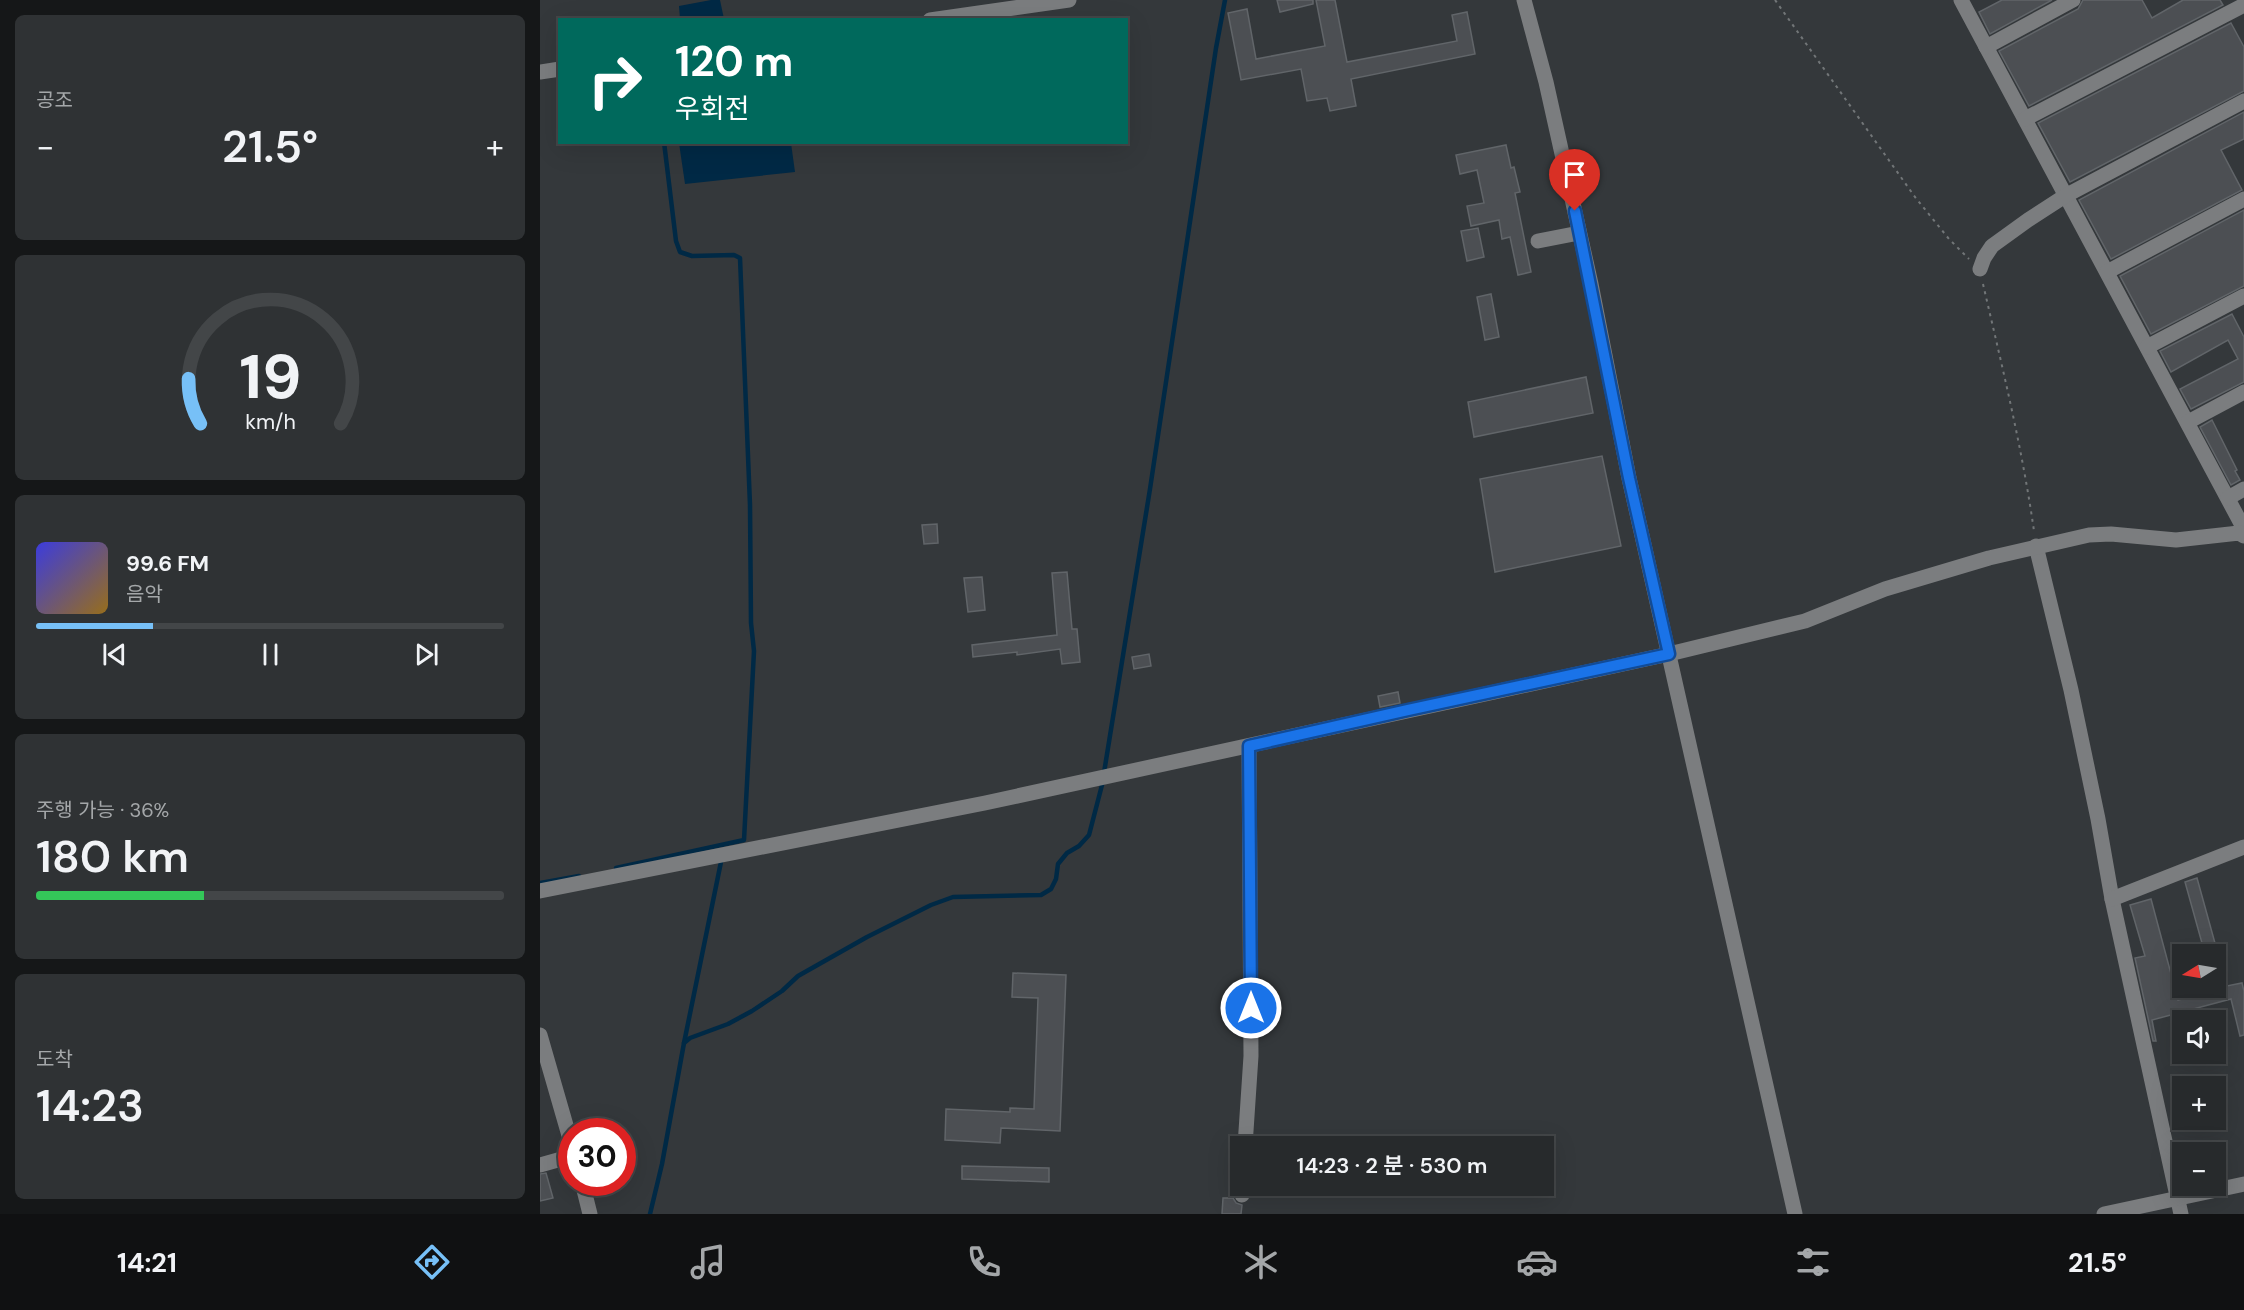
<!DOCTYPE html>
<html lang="ko">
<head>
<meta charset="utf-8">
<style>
  :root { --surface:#272a2c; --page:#2f3234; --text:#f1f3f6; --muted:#a4a7a9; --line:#434648; --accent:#77c0f7 }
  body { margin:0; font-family:"DM Sans","Noto Sans KR",sans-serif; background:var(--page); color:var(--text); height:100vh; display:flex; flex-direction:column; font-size:22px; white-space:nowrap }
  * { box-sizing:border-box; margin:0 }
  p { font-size:20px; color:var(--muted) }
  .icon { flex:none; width:33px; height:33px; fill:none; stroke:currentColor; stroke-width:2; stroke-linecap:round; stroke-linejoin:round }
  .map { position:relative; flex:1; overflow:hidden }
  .details { display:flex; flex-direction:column; gap:15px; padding:15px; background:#151718; width:540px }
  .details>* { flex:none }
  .guide { position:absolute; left:18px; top:18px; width:570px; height:126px; border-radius:0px; box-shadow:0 6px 24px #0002,0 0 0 2px var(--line); background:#00695c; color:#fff; overflow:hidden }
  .needle { width:39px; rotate:259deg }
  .controls { position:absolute; left:1632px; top:944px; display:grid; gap:12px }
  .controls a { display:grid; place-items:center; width:54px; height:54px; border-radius:0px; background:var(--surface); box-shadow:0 6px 24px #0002,0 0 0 2px var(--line); font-size:30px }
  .speed { position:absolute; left:18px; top:1118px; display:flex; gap:12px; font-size:30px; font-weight:700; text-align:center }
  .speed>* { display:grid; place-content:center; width:78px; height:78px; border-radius:50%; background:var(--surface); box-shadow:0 6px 24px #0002,0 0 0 2px var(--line); line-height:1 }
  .speed .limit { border:9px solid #d22; background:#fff; color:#111 }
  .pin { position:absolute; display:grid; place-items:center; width:51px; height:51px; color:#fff; margin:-62px -26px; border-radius:50% 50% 50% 0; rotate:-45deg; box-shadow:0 0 6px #0007 }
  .pin .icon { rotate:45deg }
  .me { position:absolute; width:66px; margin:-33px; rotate:0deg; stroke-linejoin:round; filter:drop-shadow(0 0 4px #0008) }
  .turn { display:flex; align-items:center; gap:21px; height:126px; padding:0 18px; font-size:27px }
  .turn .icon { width:78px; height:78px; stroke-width:2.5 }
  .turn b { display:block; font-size:42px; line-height:51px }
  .big { font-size:45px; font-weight:600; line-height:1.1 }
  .details .tile { flex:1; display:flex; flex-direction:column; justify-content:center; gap:9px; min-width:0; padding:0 21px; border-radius:9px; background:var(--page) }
  .details .dial { align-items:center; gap:0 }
  .dial svg { height:156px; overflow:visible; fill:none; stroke:var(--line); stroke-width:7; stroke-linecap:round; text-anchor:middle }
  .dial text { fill:var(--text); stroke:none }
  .song { display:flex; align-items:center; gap:18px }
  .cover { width:72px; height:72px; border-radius:9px; background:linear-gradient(135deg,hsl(240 70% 55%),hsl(40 70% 35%)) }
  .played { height:6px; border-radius:3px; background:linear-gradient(90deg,var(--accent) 25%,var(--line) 25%) }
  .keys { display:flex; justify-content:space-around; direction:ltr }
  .heat { display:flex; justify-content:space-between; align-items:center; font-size:33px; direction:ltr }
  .charge { height:9px; border-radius:4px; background:linear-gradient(90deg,#34c759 36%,var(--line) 0) }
  .trip { position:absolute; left:690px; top:1136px; width:324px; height:60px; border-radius:0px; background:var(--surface); box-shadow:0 6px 24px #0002,0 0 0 2px var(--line); font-weight:600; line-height:60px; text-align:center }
  .tab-bar { display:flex; height:96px; justify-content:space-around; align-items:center; background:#101112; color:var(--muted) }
  .tab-bar .icon { width:42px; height:42px }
  .tab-bar .current { color:var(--accent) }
  .tab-bar b { font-size:27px; color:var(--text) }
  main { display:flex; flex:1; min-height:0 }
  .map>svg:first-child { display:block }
  .water { fill:#002945 }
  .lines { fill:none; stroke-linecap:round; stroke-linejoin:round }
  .stream { stroke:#002945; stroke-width:4.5 }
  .building { fill:#4c4f53; stroke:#616569; stroke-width:1.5 }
  .path { stroke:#727678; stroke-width:2; stroke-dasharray:3 4.5; stroke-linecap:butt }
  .minor { stroke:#7b7d7f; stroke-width:15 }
  .route-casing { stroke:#114b97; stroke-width:15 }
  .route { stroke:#1a73e8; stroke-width:10 }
</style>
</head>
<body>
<main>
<section class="details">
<div class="tile"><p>공조</p>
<div class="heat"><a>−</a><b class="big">21.5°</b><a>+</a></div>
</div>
<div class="tile dial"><svg viewBox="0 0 100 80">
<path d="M14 69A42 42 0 1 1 86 69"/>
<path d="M14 69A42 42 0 0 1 8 46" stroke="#77c0f7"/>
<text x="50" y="56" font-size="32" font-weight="700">19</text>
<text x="50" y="72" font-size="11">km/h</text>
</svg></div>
<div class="tile">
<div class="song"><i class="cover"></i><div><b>99.6 FM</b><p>음악</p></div></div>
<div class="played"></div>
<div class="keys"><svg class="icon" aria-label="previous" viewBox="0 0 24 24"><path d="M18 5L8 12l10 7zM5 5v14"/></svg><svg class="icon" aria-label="pause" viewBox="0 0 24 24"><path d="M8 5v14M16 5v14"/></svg><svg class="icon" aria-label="next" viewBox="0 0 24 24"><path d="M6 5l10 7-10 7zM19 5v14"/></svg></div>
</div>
<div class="tile"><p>주행 가능 · 36%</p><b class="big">180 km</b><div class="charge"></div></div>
<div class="tile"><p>도착</p><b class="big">14:23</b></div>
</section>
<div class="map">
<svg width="1704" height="1214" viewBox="0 0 1704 1214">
  <rect width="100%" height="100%" fill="#34383b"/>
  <g class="water">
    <polygon points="171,0 180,0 184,19 140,19 139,6"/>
    <polygon points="139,143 251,143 255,172 145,184"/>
  </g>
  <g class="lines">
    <g class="stream">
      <polyline points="76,868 204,840 214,651 211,623 210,505 200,258 194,255 152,256 140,252 136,241 124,142"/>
      <polyline points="0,883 39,876"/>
      <polyline points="144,1043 182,857"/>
      <polyline points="110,1214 122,1164 144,1043 150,1038 188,1024 212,1011 242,991 258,976 327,937 391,905 413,897 501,895 511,889 516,879 518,864 527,853 539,846 549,835 562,785 610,489 676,48 685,0"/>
    </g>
  </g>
  <g class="building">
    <polygon points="737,0 773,0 773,4 740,12"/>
    <polygon points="776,0 795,0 807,62 917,41 912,15 927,12 935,54 811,79 816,106 790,111 787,98 767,101 761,69 701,80 688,13 707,9 716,59 785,46"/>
    <polygon points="1462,0 1512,0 1450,34 1439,12"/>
    <polygon points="1543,0 1602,0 1612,18 1643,0 1680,0 1683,5 1489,106 1459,51 1538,9"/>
    <polygon points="1691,23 1704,47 1704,91 1530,182 1498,123"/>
    <polygon points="1704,112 1704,139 1681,150 1702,190 1571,259 1539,200"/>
    <polygon points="966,145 971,168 974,167 980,192 975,193 991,272 978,275 970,237 962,239 959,220 931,226 927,206 944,203 937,170 920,174 916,155"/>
    <polygon points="1704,210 1704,286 1611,334 1580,276"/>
    <polygon points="938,228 944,257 927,261 921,231"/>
    <polygon points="951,294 959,337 945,340 937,297"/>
    <polygon points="1692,314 1704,337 1704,382 1651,409 1640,389 1698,359 1688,340 1631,372 1620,351"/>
    <polygon points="1046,377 1053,413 934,437 928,402"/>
    <polygon points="1672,420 1697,470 1695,471 1700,480 1691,485 1660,427"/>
    <polygon points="1062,456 1081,546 955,572 940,479"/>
    <polygon points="397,524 398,543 384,544 382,525"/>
    <polygon points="527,572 532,629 537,629 540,662 522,664 520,649 477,655 477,652 433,657 432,645 517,635 512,573"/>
    <polygon points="442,577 445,610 428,612 424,578"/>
    <polygon points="609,654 611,666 594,669 592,657"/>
    <polygon points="858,692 860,703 840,707 838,696"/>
    <polygon points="1657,878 1678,954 1665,954 1645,882"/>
    <polygon points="1611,899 1638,1000 1676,990 1676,957 1679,957 1687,986 1702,983 1704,991 1704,1035 1700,1036 1691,999 1612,1020 1616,1041 1613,1041 1595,958 1605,956 1590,905"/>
    <polygon points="473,973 526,975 520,1131 461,1128 460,1143 405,1140 406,1109 470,1112 470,1108 494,1109 498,998 472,997"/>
    <polygon points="422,1166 509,1168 509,1182 422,1179"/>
    <polygon points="6,1173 13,1198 0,1201 0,1174"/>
    <polygon points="683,1198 693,1198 696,1203 702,1205 701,1214 682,1214"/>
  </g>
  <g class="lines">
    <g class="path">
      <polyline points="1235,0 1375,197 1409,239 1429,259"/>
      <path d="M1443,284C1462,366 1482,447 1494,531"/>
    </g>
    <g class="minor">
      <polyline points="984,0 1006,82 1051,284 1089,478 1255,1214"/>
      <polyline points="1421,0 1704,529"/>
      <polyline points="390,20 529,0"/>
      <polyline points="1446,47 1533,0"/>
      <polyline points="0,72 20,69"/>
      <polyline points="1485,119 1704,5"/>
      <polyline points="998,241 1039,233"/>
      <polyline points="1440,269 1444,258 1452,246 1488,220 1525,196 1704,101"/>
      <polyline points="1567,272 1704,199"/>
      <polyline points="1607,347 1704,296"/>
      <polyline points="1648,422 1704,392"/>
      <polyline points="1688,498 1704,489"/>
      <polyline points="1496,546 1531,690 1558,819 1572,899 1641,1214"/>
      <polyline points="0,891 445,803 1129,654 1265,621 1345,589 1449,558 1549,535 1571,534 1636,540 1699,533 1704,536"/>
      <polyline points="1572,899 1704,847"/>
      <polyline points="0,1035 32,1146"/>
      <polyline points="705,1146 711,1056 709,746"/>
      <polyline points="0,1165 32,1156"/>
      <polyline points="42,1182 50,1214"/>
      <polyline points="702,1195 703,1185"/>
      <polyline points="1564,1214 1704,1184"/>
    </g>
  </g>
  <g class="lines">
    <defs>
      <polyline id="route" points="711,1008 709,746 868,710 1129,654 1089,478 1035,211"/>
    </defs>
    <use href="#route" class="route-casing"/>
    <use href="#route" class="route"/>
  </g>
</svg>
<div class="controls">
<a><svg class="needle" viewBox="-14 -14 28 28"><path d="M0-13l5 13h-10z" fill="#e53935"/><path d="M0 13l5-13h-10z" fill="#a4a7a9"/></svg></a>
<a><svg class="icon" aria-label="sound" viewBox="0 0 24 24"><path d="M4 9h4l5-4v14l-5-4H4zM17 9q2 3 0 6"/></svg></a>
<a>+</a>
<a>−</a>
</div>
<div class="speed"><div class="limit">30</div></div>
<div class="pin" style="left:1035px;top:211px;background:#d93025"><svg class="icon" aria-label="arrive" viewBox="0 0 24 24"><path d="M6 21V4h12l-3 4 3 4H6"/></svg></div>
<svg class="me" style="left:711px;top:1008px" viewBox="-20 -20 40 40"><circle r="17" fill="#1a73e8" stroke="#fff" stroke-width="3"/><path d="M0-11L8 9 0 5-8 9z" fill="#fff"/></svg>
<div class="trip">14:23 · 2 분 · 530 m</div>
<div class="guide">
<div class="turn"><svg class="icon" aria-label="right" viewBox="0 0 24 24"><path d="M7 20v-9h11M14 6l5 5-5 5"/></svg><div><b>120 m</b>우회전</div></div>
</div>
</div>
</main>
<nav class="tab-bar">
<b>14:21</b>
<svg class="icon current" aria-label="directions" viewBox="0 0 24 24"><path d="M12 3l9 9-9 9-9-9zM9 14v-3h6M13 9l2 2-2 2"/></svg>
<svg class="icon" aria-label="music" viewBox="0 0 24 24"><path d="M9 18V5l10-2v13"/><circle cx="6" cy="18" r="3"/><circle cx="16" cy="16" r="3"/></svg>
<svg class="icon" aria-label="phone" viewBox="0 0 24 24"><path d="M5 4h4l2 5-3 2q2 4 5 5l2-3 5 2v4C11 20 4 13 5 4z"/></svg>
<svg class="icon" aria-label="climate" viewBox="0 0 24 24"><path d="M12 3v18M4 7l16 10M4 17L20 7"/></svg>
<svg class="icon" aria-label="car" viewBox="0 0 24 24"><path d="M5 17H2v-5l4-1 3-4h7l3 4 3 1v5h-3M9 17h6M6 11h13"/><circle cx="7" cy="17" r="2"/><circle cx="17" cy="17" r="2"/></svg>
<svg class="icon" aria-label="filters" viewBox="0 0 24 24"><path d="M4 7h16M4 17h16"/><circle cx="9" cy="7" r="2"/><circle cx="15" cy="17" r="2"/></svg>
<b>21.5°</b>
</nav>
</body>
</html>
